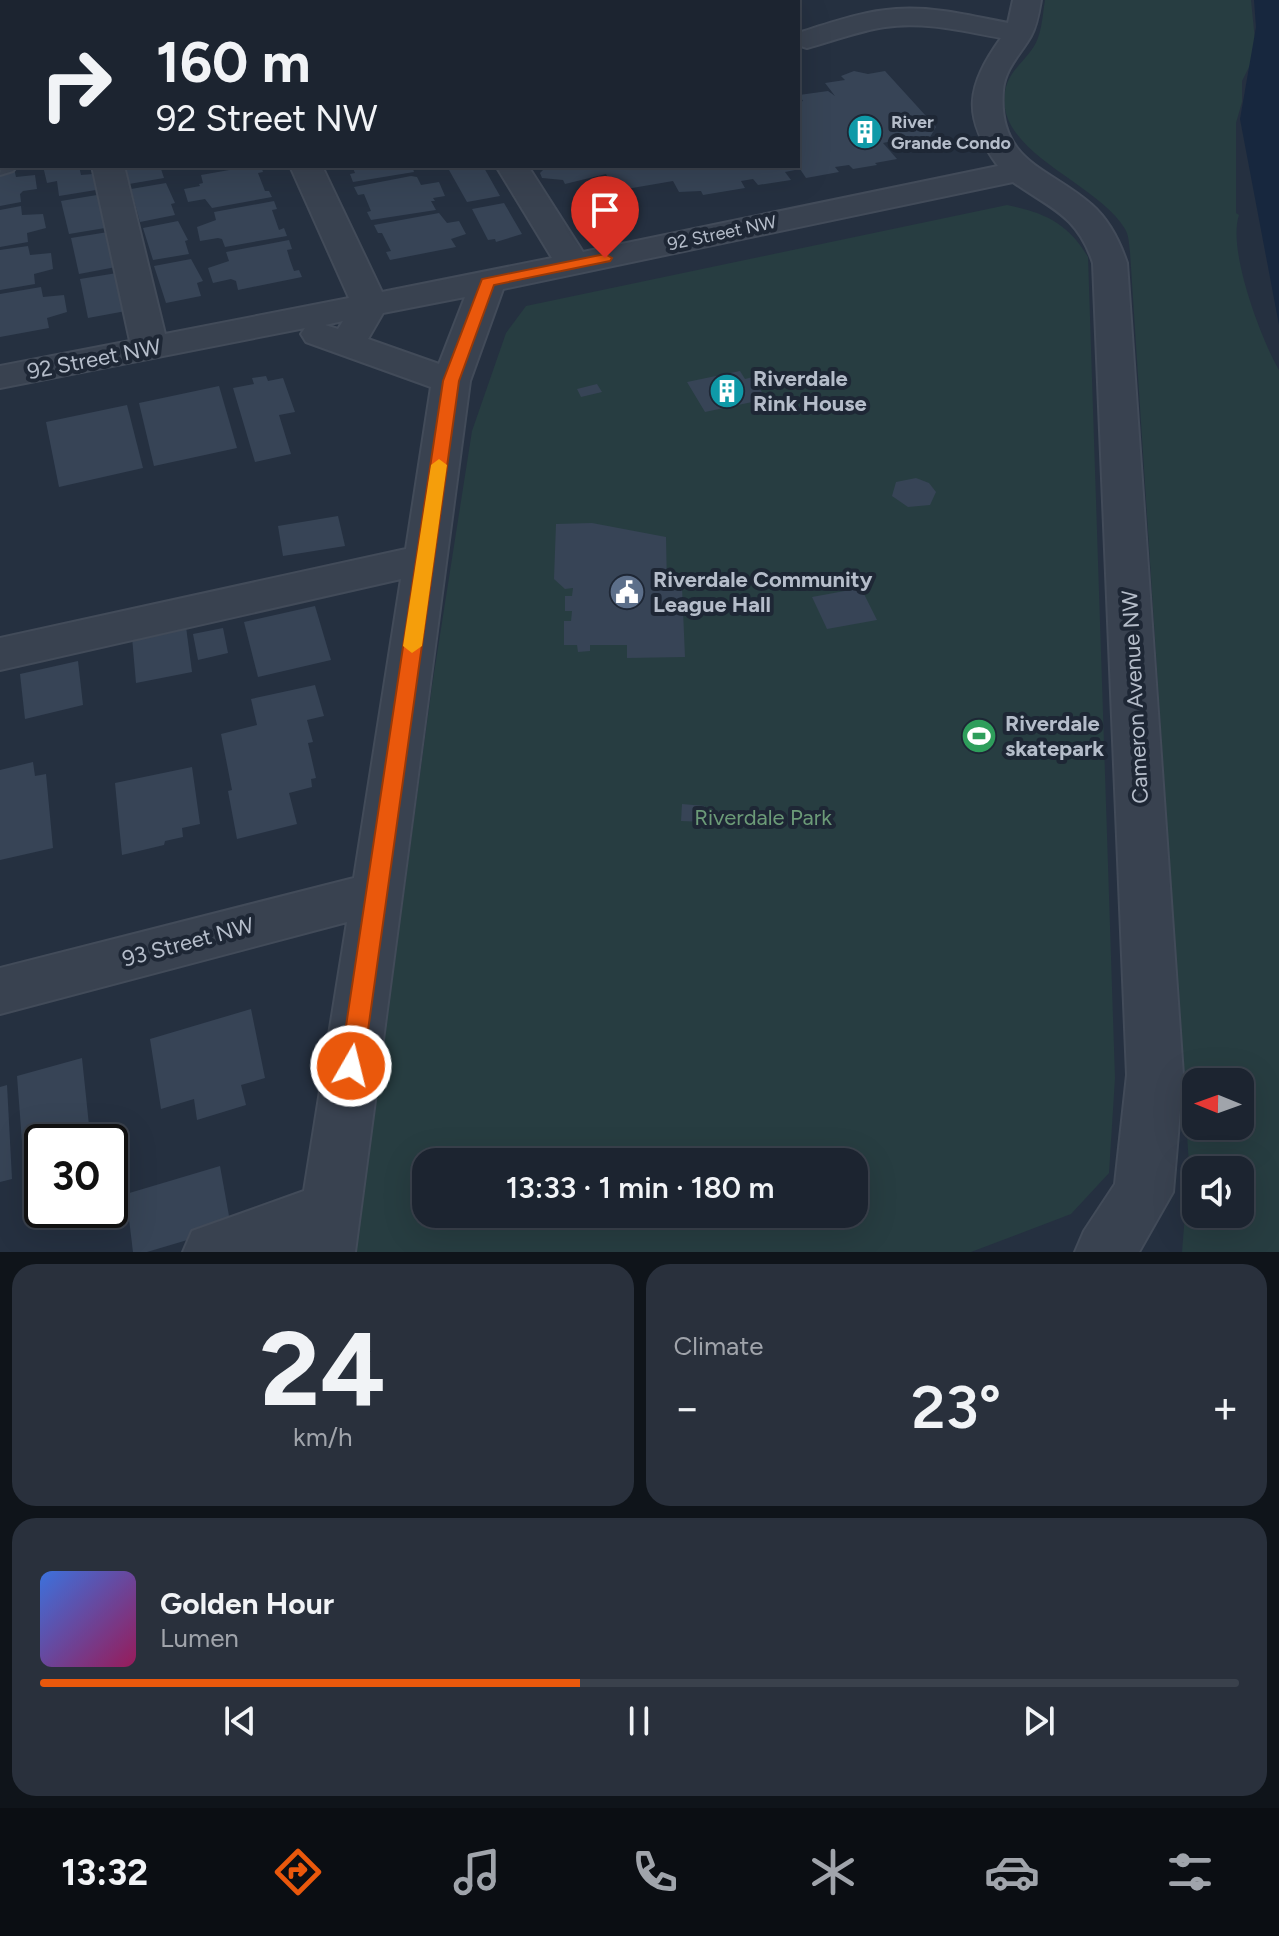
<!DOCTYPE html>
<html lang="en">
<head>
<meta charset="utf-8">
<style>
  :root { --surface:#1c2430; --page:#29303c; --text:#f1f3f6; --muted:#a0a4ab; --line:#3a414c; --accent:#ea580c }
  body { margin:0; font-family:Figtree,sans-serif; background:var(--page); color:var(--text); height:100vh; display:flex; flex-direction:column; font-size:30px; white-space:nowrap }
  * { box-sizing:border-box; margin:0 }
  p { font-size:26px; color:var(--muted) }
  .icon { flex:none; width:44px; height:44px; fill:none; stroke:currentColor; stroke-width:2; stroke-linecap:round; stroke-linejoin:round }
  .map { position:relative; height:1252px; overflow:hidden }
  .sheet { display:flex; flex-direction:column; gap:12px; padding:12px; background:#0f141a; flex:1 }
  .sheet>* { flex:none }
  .hud { position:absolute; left:0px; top:0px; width:800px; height:168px; box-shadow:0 8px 32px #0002,0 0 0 2px var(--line); background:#1c2430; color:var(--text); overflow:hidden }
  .needle { width:52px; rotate:271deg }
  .tools { position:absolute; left:1182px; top:1068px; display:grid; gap:16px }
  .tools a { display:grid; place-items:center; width:72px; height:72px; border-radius:16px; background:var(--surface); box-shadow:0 8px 32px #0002,0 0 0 2px var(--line); font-size:40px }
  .speed { position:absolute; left:24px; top:1124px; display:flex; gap:16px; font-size:40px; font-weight:700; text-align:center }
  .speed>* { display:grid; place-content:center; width:104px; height:104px; border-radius:50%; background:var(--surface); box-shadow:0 8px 32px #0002,0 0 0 2px var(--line); line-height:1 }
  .speed .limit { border:4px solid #111; border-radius:12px; background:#fff; color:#111 }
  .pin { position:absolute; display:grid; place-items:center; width:68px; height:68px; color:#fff; margin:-82px -34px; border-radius:50% 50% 50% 0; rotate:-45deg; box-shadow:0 0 8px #0007 }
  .pin .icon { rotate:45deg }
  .me { position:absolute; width:88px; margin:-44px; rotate:8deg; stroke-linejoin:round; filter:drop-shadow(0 0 6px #0008) }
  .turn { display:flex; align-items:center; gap:28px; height:168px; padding:0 24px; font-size:36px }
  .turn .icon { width:104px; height:104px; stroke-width:2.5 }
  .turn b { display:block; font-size:56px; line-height:68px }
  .big { font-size:60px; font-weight:600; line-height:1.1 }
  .sheet .tile { flex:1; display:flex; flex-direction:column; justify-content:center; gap:12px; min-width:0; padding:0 28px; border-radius:24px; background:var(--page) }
  .sheet .dial { align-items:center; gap:0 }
  .dial b { font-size:104px; line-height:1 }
  .song { display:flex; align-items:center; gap:24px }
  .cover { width:96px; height:96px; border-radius:12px; background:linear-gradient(135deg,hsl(220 70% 55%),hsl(330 70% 35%)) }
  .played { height:8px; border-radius:4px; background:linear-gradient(90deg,var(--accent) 45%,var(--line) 45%) }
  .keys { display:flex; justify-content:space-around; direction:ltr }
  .heat { display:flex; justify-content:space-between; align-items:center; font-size:44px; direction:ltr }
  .sheet .tiles { flex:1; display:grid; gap:12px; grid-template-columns:1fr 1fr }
  .tile:last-child { grid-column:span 2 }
  .trip { position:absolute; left:412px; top:1148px; width:456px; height:80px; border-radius:24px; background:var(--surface); box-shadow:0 8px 32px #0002,0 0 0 2px var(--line); font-weight:600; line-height:80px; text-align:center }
  .tabs { display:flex; height:128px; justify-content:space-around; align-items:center; background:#0b0e13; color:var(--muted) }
  .tabs .icon { width:56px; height:56px }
  .tabs .on { color:var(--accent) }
  .tabs b { font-size:36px; color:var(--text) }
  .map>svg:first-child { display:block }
  .green { fill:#273d41; fill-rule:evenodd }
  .water { fill:#17273e }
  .building { fill:#374456 }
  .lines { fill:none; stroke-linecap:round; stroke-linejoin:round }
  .minor-casing { stroke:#424b59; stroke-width:4 }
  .minor { fill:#394250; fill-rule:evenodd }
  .route { fill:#ea580c; stroke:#983908; stroke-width:2 }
  .slow { fill:#f59e0b }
  .labels { text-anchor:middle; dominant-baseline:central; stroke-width:8; stroke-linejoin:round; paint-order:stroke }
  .far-poi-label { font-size:18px; font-weight:bold; fill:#b5bdca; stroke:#1e2735; text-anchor:start }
  .far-street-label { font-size:18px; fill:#b5bdca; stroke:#1e2735 }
  .street-label { font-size:22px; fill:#b5bdca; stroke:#1e2735 }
  .poi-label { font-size:22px; font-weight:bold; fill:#b5bdca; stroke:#1e2735; text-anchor:start }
  .park-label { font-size:22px; fill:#6c9b78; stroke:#1e2735 }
</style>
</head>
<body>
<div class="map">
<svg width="1279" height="1252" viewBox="0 0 1279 1252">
  <rect width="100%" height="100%" fill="#253040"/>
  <g class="green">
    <polygon points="0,0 303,0 2,2 0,42"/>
    <path d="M1045,0H1251L1255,40L1254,57L1242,81V102L1236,123V213L1239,215C1227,249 1261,339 1279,370V1252H1182L1189,1165L1130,252C1129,245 1129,235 1125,229C1097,181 989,151 1006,87C1010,72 1021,64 1030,52C1042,38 1042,18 1045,0ZM1196,1082H1240V1126H1196ZM1196,1170H1240V1214H1196Z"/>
    <path d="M1007,205C1045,213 1068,223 1088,257L1115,1078L1109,1173L1071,1214L971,1252H355L432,686L472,431L506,333L526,306ZM426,1162H854V1214H426Z"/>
  </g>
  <polygon class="water" points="1254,0 1279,0 1279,325 1240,119 1256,27"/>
  <g class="building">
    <polygon points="854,71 868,74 885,71 936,127 930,137 901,144 897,140 883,143 897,159 875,163 877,165 853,169 849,165 835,167 839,172 806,178 800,169 785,172 791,180 758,185 753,179 741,181 745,188 703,195 701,191 679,192 673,181 615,191 606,174 565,184 563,180 542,178 540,173 547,166 798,166 798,102 803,101 799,95 828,91 835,96 825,83 845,80 841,76"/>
    <polygon points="43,166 79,166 81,175 93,174 96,190 59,196 57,181 47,183"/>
    <polygon points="160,166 164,178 129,184 125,167"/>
    <polygon points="252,166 261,166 263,172 258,173 265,191 269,191 272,197 212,208 205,199 188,202 184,189 200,186 199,184 203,183 201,175"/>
    <polygon points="352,166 412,166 414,172 353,182 350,174 355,173"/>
    <polygon points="473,166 483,166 500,196 467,202 449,170"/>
    <polygon points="14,168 16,177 35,175 37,189 23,191 20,194 21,202 0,206 0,171"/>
    <polygon points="411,176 417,177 421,185 439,182 445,196 433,198 435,201 431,201 436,210 371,220 367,212 371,211 364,194 358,195 354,187"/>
    <polygon points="166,183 175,203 171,204 175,215 140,222 131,189"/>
    <polygon points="97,195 105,228 69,234 61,201"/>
    <polygon points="274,201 277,209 272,210 279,230 284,228 287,236 225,247 222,239 218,238 200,241 197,227 216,220 214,212"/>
    <polygon points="504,203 522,234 496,242 495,239 488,240 472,209"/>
    <polygon points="21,206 22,215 43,214 46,228 27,233 28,242 0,247 0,210"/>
    <polygon points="439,213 447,223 459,221 466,234 451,239 456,247 390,260 386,252 391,251 382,233 378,233 374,225"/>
    <polygon points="178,221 188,240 185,241 189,254 153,260 143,228"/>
    <polygon points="108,232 116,267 79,274 71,238"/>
    <polygon points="289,240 292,249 287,250 290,260 294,271 299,270 302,277 238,290 236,281 231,279 213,283 208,268 229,261 226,252"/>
    <polygon points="28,246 30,255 51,253 53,269 34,274 35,284 0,290 0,250"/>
    <polygon points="191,259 203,281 197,283 201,296 166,303 154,266"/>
    <polygon points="117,273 126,311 88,318 80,279"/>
    <polygon points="41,287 43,297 64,295 67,312 47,318 49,328 0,337 0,294"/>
    <polygon points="740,371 745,379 753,377 766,399 705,412 687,382"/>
    <polygon points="266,376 268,381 283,378 295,412 279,415 291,454 255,462 233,388 254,384 252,378"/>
    <polygon points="597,384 602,392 581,397 577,389"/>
    <polygon points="219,386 237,448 154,466 139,403"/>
    <polygon points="127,405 143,468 59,487 46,422"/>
    <polygon points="916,478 929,483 936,492 930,505 908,507 892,496 896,482"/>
    <polygon points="338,516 345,546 283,556 278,526"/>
    <polygon points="592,523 666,537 667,587 682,587 685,657 627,658 627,645 590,645 590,651 578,652 577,645 564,645 564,621 571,621 572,611 565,611 565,596 572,596 573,588 565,589 554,579 556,524"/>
    <polygon points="861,588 877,620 827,629 812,597"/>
    <polygon points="315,606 331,660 258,677 244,622"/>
    <polygon points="186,627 192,672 136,683 132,637"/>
    <polygon points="223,628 228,653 198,660 193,634"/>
    <polygon points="78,661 83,705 25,719 20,674"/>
    <polygon points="315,685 324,716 307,720 313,742 308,743 316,778 311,779 312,787 289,793 297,824 237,839 228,791 232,790 221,734 257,725 251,699"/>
    <polygon points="33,762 35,776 46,774 53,848 0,860 0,770"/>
    <polygon points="192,767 200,824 182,828 183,837 165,841 164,845 122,855 115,783"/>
    <polygon points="682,804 705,806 705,822 681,821"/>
    <polygon points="251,1009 265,1078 241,1085 246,1105 197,1120 194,1099 161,1109 150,1039"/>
    <polygon points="82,1058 90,1135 66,1142 42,1142 42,1149 23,1155 17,1076"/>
    <polygon points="7,1085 12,1179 0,1182 0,1087"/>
    <polygon points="220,1166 231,1227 147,1252 133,1252 126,1194"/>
  </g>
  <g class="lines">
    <defs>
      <g id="minor">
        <path d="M1013,0H1041C1039,12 1037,25 1031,36C1021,54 1005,68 1003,90C997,163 1051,168 1092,205C1109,220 1120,242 1127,263L1183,1075L1173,1192L1139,1252H1075L1084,1231L1115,1184L1127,1075L1093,263C1077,215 1051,209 1013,182L503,289L470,381L355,1252H183L192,1231L304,1191L347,922L0,1014V968L354,878L401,579L0,670V638L406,549L431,387L306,342L301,334L305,328L0,388V366L130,341L92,166H124L165,334L349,298L290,166H322L382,292L552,258L496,166H528L583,252L998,166C961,116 967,86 1001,38C963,31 923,21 885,27C858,31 833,41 807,48L798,45V33C830,23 863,11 896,9C933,6 972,16 1008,23ZM465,297L439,364L368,339L383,313ZM343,321L338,329L325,325Z"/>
        <rect x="0" y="57" width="2" height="18"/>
        <polygon points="2,154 2,166 17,166 13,171 0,175"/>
      </g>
    </defs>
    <use href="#minor" class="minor-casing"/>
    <use href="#minor" class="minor"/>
  </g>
  <polygon class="route" points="605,254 612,258 610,261 494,285 459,381 363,1066 360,1073 351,1076 343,1073 340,1066 443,381 482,279"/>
  <polygon class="slow" points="439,459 447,465 422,646 412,653 403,646 431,465"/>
  <defs>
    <symbol id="building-disc" viewBox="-11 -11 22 22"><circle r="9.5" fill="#0f9aa8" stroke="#1e2735"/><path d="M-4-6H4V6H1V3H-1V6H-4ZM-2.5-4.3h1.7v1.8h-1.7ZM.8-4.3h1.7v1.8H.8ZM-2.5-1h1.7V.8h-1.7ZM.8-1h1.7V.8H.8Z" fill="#fff"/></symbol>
    <symbol id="civic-disc" viewBox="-11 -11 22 22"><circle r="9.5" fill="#5c6f8a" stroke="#1e2735"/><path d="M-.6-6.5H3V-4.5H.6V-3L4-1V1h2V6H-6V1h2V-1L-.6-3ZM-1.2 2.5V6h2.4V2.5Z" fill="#fff"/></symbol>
    <symbol id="stadium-disc" viewBox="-11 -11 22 22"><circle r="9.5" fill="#2e9e5b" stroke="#1e2735"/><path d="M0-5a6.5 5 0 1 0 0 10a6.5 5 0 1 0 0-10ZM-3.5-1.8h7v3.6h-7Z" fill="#fff"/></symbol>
  </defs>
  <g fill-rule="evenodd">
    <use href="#building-disc" x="845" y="112" width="40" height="40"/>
    <use href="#building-disc" x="707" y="371" width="40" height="40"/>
    <use href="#civic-disc" x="607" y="572" width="40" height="40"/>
    <use href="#stadium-disc" x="959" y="716" width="40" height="40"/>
  </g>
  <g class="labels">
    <g class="far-poi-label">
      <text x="891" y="122">River<tspan x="891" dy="21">Grande Condo</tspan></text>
    </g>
    <g class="far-street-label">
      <text transform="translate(722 233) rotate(-12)">92 Street NW</text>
    </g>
    <g class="street-label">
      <text transform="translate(94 359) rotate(-11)">92 Street NW</text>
      <text transform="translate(1135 697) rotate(-93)">Cameron Avenue NW</text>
      <text transform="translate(188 942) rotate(-15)">93 Street NW</text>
    </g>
    <g class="poi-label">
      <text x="753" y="378">Riverdale<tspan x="753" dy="25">Rink House</tspan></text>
      <text x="653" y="579">Riverdale Community<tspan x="653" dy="25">League Hall</tspan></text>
      <text x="1005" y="723">Riverdale<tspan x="1005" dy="25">skatepark</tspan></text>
    </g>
    <g class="park-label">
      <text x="763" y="817">Riverdale Park</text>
    </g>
  </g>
</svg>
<div class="tools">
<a><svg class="needle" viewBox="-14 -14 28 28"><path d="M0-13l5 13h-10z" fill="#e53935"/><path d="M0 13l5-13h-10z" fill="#a0a4ab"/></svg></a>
<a><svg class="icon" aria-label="sound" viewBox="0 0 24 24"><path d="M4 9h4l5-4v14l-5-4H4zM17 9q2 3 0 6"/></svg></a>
</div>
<div class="speed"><div class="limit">30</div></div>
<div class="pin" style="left:605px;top:258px;background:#d93025"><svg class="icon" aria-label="arrive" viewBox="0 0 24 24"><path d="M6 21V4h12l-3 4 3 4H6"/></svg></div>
<svg class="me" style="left:351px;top:1066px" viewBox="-20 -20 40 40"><circle r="17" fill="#ea580c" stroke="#fff" stroke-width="3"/><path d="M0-11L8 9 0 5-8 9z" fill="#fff"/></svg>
<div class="trip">13:33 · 1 min · 180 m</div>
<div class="hud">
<div class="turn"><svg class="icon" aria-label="right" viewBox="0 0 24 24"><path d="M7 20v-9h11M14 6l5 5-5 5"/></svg><div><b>160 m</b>92 Street NW</div></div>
</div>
</div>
<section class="sheet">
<div class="tiles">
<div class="tile dial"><b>24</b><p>km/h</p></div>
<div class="tile"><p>Climate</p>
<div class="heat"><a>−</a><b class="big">23°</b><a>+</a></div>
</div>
<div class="tile">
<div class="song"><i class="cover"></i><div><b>Golden Hour</b><p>Lumen</p></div></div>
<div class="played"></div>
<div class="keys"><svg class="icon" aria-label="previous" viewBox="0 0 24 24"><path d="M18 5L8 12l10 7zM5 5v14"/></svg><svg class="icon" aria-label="pause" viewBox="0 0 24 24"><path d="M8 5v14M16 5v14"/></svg><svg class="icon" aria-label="next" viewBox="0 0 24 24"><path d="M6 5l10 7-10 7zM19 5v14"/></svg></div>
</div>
</div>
</section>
<nav class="tabs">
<b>13:32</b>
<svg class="icon on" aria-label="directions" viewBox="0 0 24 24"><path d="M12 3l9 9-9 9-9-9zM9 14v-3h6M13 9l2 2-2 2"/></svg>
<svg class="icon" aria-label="music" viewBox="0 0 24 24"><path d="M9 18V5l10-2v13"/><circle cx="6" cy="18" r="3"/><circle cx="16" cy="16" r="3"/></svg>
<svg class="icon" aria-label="phone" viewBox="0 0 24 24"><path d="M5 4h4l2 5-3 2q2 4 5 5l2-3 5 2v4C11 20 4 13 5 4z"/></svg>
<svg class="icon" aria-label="climate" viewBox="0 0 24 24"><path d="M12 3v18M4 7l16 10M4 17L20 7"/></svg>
<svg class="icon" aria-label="car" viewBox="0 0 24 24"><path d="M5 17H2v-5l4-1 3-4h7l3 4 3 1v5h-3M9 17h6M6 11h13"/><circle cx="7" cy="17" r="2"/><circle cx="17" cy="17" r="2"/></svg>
<svg class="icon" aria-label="filters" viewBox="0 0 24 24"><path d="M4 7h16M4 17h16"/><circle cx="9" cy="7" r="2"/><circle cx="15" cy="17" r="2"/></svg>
</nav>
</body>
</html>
